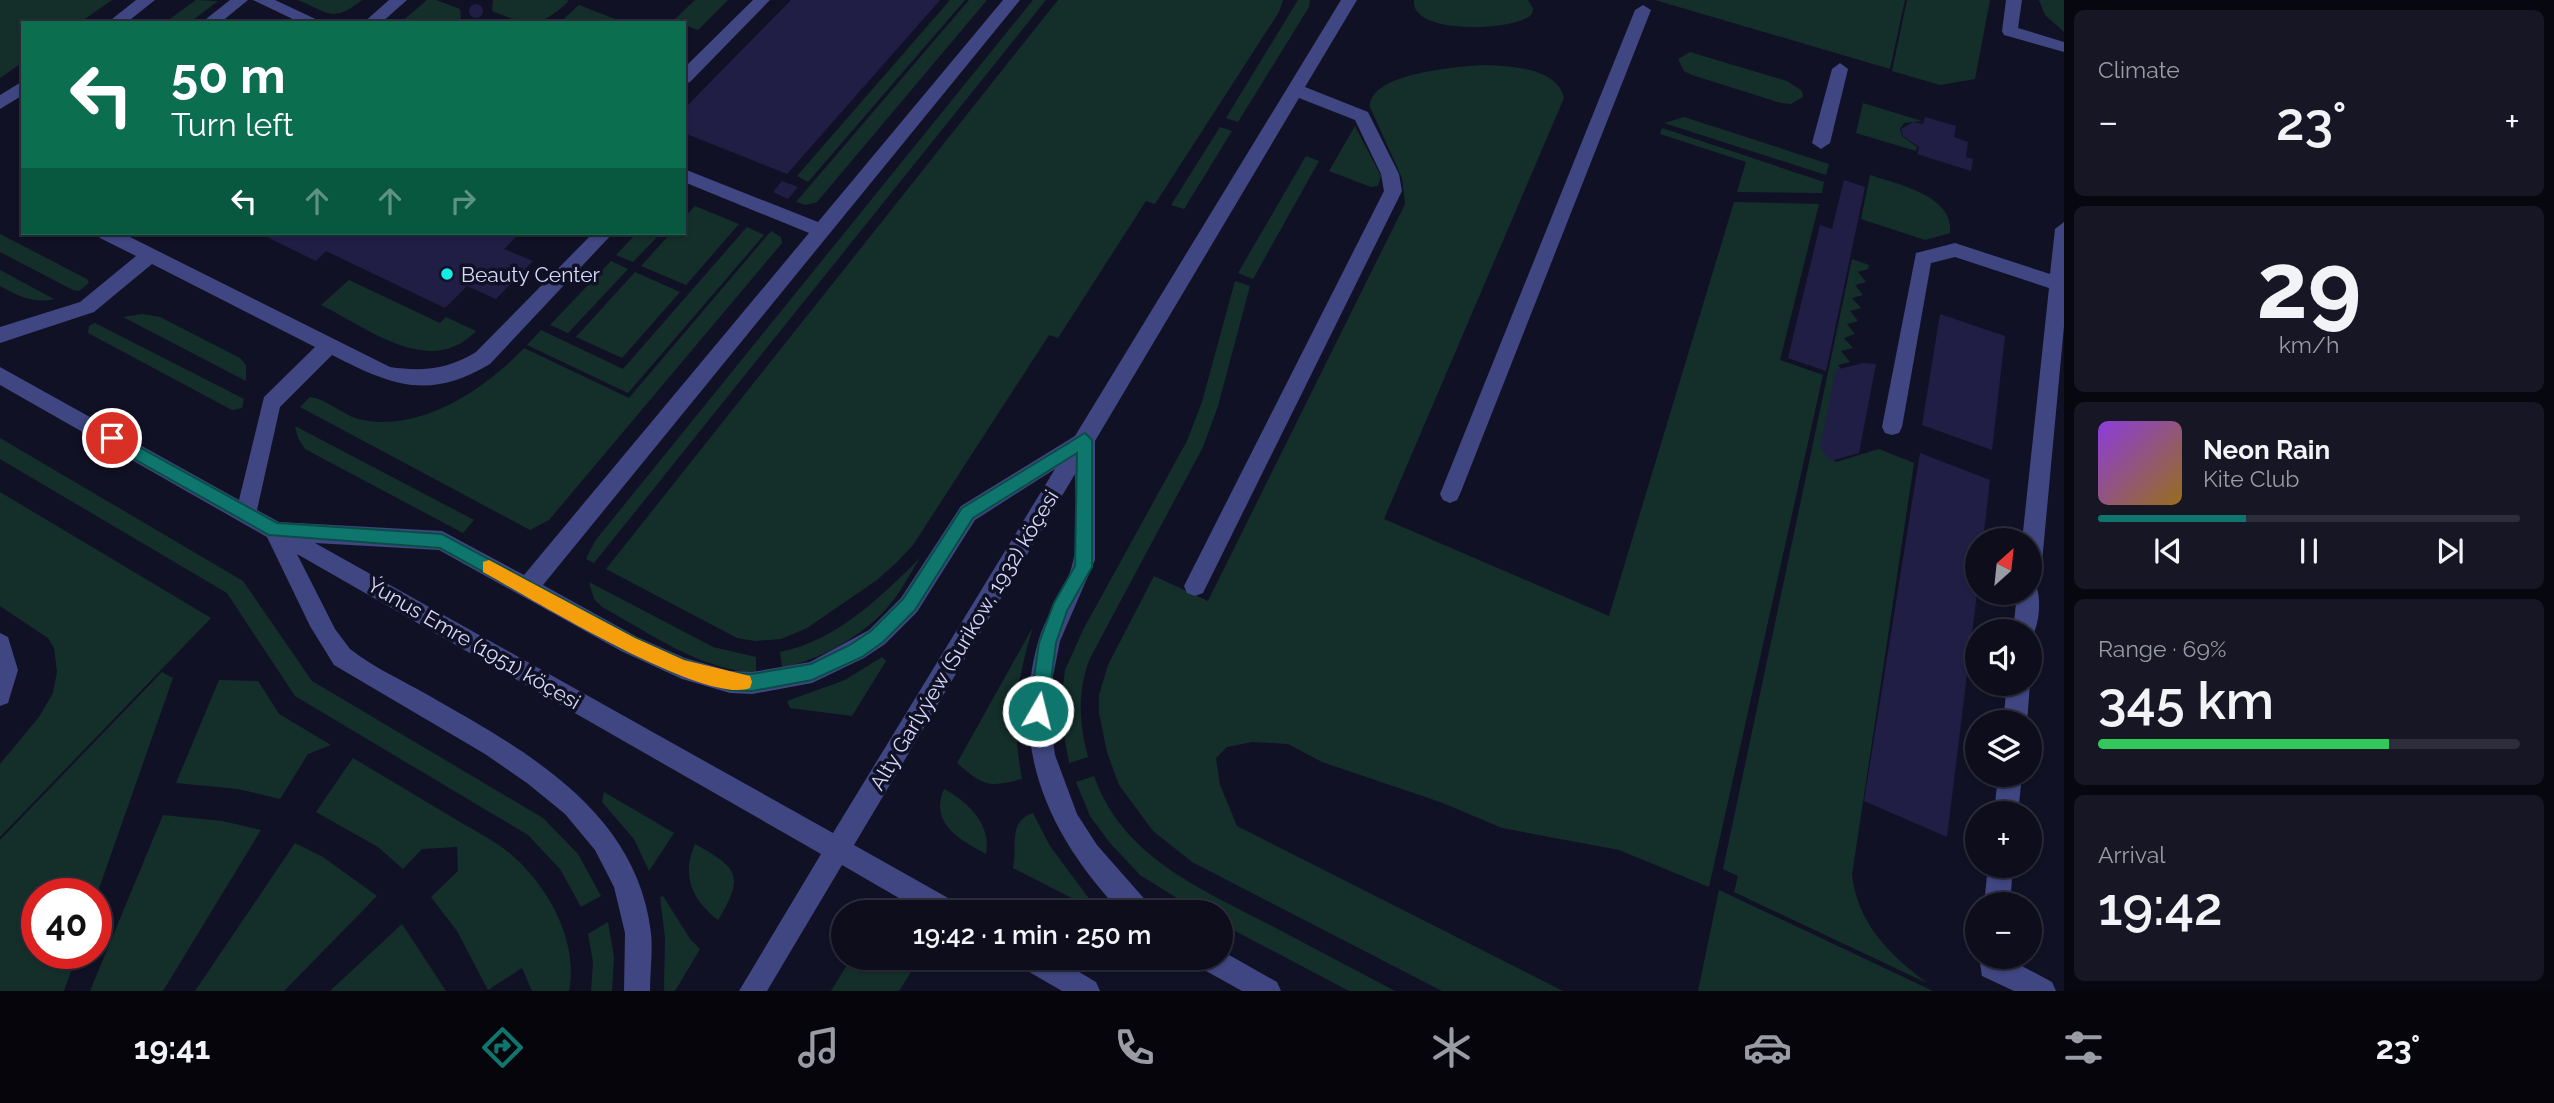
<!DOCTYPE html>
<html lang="en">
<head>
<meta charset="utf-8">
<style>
  :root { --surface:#0d0d1c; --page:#161625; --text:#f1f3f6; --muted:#9a9ca3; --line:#2d2d3b; --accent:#0f766e }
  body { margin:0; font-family:Raleway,sans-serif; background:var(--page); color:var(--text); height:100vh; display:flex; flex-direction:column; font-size:26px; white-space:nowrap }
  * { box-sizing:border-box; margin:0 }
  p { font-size:23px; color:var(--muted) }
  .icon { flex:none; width:38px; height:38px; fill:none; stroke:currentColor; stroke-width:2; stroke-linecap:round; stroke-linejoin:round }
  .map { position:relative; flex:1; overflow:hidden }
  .side { display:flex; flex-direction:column; gap:10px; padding:10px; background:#07070f; width:490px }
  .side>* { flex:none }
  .banner { position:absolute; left:21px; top:21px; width:665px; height:214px; border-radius:0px; box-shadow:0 2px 5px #0004,0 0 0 2px var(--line); background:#0b6e4f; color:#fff; overflow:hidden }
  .needle { width:46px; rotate:27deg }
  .buttons { position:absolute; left:1965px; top:528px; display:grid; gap:14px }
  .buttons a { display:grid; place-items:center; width:77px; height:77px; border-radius:50%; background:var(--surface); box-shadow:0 2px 5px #0004,0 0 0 2px var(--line); font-size:35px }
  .speed { position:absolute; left:21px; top:878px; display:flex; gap:14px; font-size:35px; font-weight:700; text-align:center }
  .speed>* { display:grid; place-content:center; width:91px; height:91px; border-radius:50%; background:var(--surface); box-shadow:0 2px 5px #0004,0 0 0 2px var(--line); line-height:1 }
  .speed .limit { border:10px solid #d22; background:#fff; color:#111 }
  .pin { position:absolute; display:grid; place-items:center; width:60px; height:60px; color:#fff; margin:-30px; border:4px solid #fff; border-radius:50%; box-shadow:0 2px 7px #0007 }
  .me { position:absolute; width:77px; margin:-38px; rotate:8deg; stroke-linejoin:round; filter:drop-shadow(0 0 5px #0008) }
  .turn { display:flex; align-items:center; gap:24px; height:147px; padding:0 35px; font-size:32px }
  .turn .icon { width:91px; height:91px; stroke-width:2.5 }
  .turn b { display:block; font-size:49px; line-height:60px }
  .lanes { display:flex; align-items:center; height:66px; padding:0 35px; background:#0003; justify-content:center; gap:35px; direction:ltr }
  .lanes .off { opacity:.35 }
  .big { font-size:52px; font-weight:600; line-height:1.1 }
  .side .tile { flex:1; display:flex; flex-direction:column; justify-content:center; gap:10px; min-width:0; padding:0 24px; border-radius:10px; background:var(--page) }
  .side .dial { align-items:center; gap:0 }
  .dial b { font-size:91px; line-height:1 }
  .song { display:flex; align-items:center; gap:21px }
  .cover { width:84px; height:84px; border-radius:10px; background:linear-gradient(135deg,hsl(270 70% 55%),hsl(40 70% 35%)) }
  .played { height:7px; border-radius:4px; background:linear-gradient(90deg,var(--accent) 35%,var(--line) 35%) }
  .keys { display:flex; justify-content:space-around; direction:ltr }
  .heat { display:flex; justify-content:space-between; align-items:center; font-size:38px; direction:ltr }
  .charge { height:10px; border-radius:5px; background:linear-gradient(90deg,#34c759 69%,var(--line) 0) }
  .trip { position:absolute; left:831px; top:900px; width:402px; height:70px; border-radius:35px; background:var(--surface); box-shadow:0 2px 5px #0004,0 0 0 2px var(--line); font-weight:600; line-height:70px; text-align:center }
  .menu { display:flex; height:112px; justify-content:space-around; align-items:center; background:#05050b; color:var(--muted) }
  .menu .icon { width:49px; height:49px }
  .menu .on { color:var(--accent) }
  .menu b { font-size:32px; color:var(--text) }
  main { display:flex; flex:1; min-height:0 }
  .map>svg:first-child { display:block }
  .green { fill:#142f2a }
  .building { fill:#201e45 }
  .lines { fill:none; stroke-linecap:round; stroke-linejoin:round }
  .minor { fill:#3f4681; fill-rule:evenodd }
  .route { fill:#0f766e; stroke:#0a4d48; stroke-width:2 }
  .slow { fill:#f59e0b }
  .poi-dot { fill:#11efe5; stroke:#111125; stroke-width:2.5 }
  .labels { text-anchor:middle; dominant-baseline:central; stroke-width:7; stroke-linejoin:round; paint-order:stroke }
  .poi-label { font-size:21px; fill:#d8d9fc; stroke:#111125; text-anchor:start }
  .street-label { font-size:21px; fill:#d8d9fc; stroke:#111125 }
</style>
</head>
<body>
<main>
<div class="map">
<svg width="2064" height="991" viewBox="0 0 2064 991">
  <rect width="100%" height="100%" fill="#111125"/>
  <g class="green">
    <polygon points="0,0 112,0 79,23 23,23 23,62 0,78"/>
    <polygon points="196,0 218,1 189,23 164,23"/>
    <path d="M298,0H362C333,23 329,13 298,0Z"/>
    <polygon points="427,0 436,0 460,9 461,19 456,23 400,23"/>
    <path d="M493,0H566L569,1C537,30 530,26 492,11Z"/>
    <polygon points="695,0 728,0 698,30 673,21"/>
    <polygon points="950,0 965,0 808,182 797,176"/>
    <polygon points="969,0 987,0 817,202 806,205 796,202"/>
    <polygon points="1033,0 1046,0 594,563 586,559 595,541"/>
    <polygon points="1058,0 1283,0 1279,12 1155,204 1146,201 1058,338 1049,335 913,545 897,562 877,580 807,628 781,639 755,641 737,638 606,569"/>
    <polygon points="1298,0 1310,0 1309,7 1238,122 1226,118"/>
    <path d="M1414,0H1528L1533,8L1532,14C1517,31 1410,36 1414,0Z"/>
    <polygon points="1655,0 1905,0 1890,69"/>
    <polygon points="1907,0 1990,0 1975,79 1940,85 1892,71"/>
    <polygon points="2039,0 2064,0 2064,32 2045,15"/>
    <polygon points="579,5 625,23 559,23"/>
    <polygon points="1690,52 1787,81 1802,91 1803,97 1791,104 1781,103 1692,75 1684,71 1678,59"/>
    <path d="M1481,65C1506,66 1557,66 1564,98L1384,519L1609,616L1734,202L1819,204L1780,360L1823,375L1709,887L1619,850L1502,828L1443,803L1322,762L1288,744L1252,742L1227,747L1216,758L1220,785L1237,826L1563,991H1442L1192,862L1153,831L1119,785L1107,752L1099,713V695L1108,665L1154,576L1208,601L1405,204L1402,178L1370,107C1369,73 1457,67 1481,65Z"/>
    <polygon points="1863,103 1922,121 1904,123 1900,129 1902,136 1917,147 1916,151 1856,133"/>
    <polygon points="1684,117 1829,164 1826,175 1664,123"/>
    <polygon points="1355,126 1381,176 1378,186 1371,187 1329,171"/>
    <polygon points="1220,127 1232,131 1184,209 1171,205"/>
    <polygon points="1662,128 1824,182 1822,193 1737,192 1746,162 1660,134"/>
    <polygon points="1306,156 1319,161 1253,279 1238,273"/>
    <path d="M1870,175C1897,184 1955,196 1950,233L1925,240L1861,219Z"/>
    <polygon points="695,206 739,224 686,285 641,266 671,233 684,233 684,218"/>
    <polygon points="747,227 764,235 628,393 527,345 541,330 623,369"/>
    <path d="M771,231L781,237L782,243L549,520L530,530L300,407L310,397C327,399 341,414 358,419C420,434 485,389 524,348L629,398Z"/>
    <polygon points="637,233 661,233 633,262 616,255"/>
    <polygon points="0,234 87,279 89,283 79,291 73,290 0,252"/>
    <path d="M1852,259L1869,265L1868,269L1858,272L1866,282L1855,285L1863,295L1852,298L1861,308L1850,311L1858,321L1847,324L1855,334L1844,338L1853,348L1841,351L1850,362L1838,365L1847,376L1824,452L1836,462L1879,449L1914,463L1852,875C1858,924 1889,954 1927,983L1734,892L1738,876L1723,869Z"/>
    <polygon points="611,261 628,269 568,333 550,325"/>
    <path d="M0,270L54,299C34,304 18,296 0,286Z"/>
    <polygon points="635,272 680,292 622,358 576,337"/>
    <path d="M349,280L440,323L446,317L476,331C430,379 368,328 321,305Z"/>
    <path d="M1235,281L1250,286L1218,406L1203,447L1090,658C1077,692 1079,722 1088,757L1069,763L1060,713L1065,670L1083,630L1187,441L1202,402Z"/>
    <polygon points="142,314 160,317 240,358 246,365 246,381 123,317"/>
    <polygon points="95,323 244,399 242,408 232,410 88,333 89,326"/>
    <polygon points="295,426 474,520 463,533 305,449 298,438"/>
    <polygon points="0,438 243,581 312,681 543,818 578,854 601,896 581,907 560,869 528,835 295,696 227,593 0,459"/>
    <polygon points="0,492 211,618 0,837 0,764 39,717 53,693 57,672 54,648 48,638 0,606"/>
    <path d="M920,558C909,575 900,594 886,609C861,637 819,660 782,668L780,652C836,641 881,597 920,558Z"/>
    <path d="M589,582L713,647L756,657V673C700,670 650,633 602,607L594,599Z"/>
    <path d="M1033,627C1016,682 1011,721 1022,779C988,788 984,786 957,763Z"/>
    <polygon points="882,657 886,661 852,716 790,708 787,701 845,680"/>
    <polygon points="162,672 173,678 96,897 96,894 37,894 37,954 77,954 64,991 0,991 0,840"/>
    <polygon points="219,680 258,681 279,714 331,745 308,754 280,799 238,789 176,783"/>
    <path d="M353,758C387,778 421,799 455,819C474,831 497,841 514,857C549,888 579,943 569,991H532L522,968L488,990L457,931L431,897L458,871L457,847L422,849L403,869L378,847L316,812Z"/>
    <path d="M1094,776C1122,856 1199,888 1268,924C1310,946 1353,969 1395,991H1349L1222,924V912H1199L1140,875L1110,843L1090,816L1076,782Z"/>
    <path d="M944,789C968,802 992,825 986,854C961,840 929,824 944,789Z"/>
    <polygon points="604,792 674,833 649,871 634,839 602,802"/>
    <path d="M1033,813L1050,846L1099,912L1013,868C1018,846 1007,822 1033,813Z"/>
    <polygon points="163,815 222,821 261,830 163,991 90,991"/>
    <polygon points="295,843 323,857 377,896 284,991 195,991"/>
    <path d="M695,844C738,868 745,876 718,920C692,900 681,876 695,844Z"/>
    <polygon points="1719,890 1933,991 1698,991"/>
    <polygon points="663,896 690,939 700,949 675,991 664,991 665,938 660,897"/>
    <polygon points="608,922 614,957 612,991 591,991 593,962 588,934"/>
    <polygon points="402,924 446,991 330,991"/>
    <polygon points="852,957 892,957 913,969 899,991 831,991"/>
  </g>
  <g class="building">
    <polygon points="791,0 940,0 787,174 684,133 684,109"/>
    <circle cx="476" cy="11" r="7"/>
    <polygon points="1925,117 1956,126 1954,137 1968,142 1966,157 1973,159 1971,171 1917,154 1919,147 1903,136 1901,129 1913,122 1923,124"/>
    <polygon points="1844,180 1865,187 1826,371 1788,358 1820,225 1832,229"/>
    <polygon points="782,181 798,187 788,199 773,192"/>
    <polygon points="271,233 520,233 504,249 533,261 496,299 467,286 445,308 326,251 316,261 267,237"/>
    <polygon points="1940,314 2005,336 1992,450 1922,425"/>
    <polygon points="1863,363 1876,364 1859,453 1831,461 1820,447 1836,370"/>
    <polygon points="1920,453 1990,480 1983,541 1978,541 1978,585 1947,837 1864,801"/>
  </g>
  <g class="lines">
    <g class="minor">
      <polygon points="136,0 155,0 126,23 107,23"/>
      <polygon points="230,0 248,0 220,23 201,23"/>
      <polygon points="253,0 275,0 324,23 301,23"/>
      <polygon points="389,0 407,0 381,23 363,23"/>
      <polygon points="753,0 770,0 690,82 684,84 684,68"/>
      <path d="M1003,0H1020L543,585L637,637L685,658L730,671L752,672L810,662L869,630L901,598L961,506L1075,436L1341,0H1357L1305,87L1368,112L1399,174L1402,191L1203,593L1195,596L1187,593L1184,586L1384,191L1381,174L1355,120L1299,98L1095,441V560L1060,641L1052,681L1050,719L1055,755L1077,814L1097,845L1148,903L1152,912H1121C1048,835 1009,748 1038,642C1045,616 1063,595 1071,569C1080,540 1075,504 1075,474L854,845L957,903L961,912H923L842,865L767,991H739L821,854L297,554L335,629L350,649C374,668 402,680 428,695C524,750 637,810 651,933C653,951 650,972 650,991H624L625,933L614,887L595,850L565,814L527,783L485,754L334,665L310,626L267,537L0,385V367L239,500L264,397L315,347L152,264L94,312L0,343V327L80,302L136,256L100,238L97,233H122L390,367C422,372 449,369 476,352L593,233H613L490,364C428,401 391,385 332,355L280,407L257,510L279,522L442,531L524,575L809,233L684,182V169L818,222ZM1055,469L833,833L315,543L439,550L621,651L682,679L730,693L752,694L812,683L864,658L885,644L917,612L975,520Z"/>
      <polygon points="2006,0 2022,0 2018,28 2064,42 2064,52 2004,35 2002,31"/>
      <polygon points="1643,5 1651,10 1460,494 1457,500 1450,503 1443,500 1440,494 1635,10"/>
      <polygon points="1840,63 1848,69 1830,143 1821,149 1812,143 1832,69"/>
      <polygon points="23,81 23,95 0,109 0,95"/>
      <polygon points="2064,222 2064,326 2041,573 2038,580 2030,583 2030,541 2022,541 2049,288 1955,257 1931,263 1902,427 1899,433 1892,435 1885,433 1882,427 1916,253 1955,243 2050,274 2055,229"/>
      <path d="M2030,584L2036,586C2042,599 2039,629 2030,640V632H2013L2017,593H2030Z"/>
      <polygon points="0,633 8,637 18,670 8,703 0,706"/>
      <polygon points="2007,684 2030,683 2027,723 2003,723"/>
      <polygon points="1998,775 2022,775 2018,814 1994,814"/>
      <polygon points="1988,866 2013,866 2010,905 1984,905"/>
      <polygon points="1222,951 1277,982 1281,991 1242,991 1197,966 1193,957 1222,957"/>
      <polygon points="1015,957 1054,957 1096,982 1100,991 1062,991 1019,966"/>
      <polygon points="1979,957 2005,957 2052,982 2056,991 2014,991 1982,976"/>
    </g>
  </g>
  <polygon class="route" points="112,432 277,523 442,534 635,638 684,660 730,673 752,674 811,664 850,645 871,631 903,599 962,508 1085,433 1092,440 1092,567 1067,611 1056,643 1047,711 1044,717 1038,720 1032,717 1029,711 1039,643 1054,603 1075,566 1077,453 973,518 915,610 883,642 862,657 812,680 752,691 730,690 675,673 623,649 440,548 269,535 106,443 104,438"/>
  <path class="slow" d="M489,560L635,638L684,660L750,676L752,682L750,688C705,706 529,597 483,572V562Z"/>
  <circle class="poi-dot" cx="447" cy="274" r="7"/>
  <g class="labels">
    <g class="poi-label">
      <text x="461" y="274">Beauty Center</text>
    </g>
    <g class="street-label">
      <text transform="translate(964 640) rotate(-59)">Alty Garlyýew (Surikow, 1932) köçesi</text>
      <text transform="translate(474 643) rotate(30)">Ýunus Emre (1951) köçesi</text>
    </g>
  </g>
</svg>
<div class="buttons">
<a><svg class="needle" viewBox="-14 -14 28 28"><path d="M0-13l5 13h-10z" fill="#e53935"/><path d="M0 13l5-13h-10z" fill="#9a9ca3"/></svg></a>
<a><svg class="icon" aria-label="sound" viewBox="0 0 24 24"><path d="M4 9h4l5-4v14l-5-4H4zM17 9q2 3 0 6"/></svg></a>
<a><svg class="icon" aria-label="layers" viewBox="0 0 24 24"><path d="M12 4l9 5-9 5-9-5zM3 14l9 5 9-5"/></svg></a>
<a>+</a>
<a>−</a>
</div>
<div class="speed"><div class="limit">40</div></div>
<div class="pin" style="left:112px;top:438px;background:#d93025"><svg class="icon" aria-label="arrive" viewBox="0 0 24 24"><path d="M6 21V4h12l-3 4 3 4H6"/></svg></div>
<svg class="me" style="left:1038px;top:711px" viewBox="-20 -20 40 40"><circle r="17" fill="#0f766e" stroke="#fff" stroke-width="3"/><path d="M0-11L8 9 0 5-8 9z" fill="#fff"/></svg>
<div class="trip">19:42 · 1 min · 250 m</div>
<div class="banner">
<div class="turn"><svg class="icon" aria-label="left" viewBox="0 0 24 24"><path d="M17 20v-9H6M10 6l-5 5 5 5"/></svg><div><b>50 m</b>Turn left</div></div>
<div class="lanes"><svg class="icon" aria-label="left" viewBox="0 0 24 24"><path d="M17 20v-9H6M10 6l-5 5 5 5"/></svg><svg class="icon off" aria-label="ahead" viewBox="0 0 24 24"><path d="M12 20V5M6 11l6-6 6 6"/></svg><svg class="icon off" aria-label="ahead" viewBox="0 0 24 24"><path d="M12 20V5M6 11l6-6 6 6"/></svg><svg class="icon off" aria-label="right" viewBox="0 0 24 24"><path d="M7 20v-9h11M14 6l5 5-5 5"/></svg></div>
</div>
</div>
<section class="side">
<div class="tile"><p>Climate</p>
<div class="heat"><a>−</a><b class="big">23°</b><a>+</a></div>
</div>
<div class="tile dial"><b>29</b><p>km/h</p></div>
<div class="tile">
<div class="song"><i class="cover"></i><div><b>Neon Rain</b><p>Kite Club</p></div></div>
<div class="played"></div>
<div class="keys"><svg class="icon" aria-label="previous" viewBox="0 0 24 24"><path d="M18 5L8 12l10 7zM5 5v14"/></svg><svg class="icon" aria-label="pause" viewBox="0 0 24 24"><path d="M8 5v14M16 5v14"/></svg><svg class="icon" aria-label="next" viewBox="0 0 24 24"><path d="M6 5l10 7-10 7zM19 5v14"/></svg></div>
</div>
<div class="tile"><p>Range · 69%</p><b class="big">345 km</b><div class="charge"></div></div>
<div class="tile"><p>Arrival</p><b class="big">19:42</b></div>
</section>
</main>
<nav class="menu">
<b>19:41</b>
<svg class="icon on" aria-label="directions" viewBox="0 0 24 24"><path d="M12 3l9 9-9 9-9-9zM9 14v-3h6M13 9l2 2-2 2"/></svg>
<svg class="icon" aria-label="music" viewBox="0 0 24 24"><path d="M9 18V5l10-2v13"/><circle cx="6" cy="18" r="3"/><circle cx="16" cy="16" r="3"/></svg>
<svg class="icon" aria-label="phone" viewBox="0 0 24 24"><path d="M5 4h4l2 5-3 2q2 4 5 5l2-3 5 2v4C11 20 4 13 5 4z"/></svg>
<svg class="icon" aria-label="climate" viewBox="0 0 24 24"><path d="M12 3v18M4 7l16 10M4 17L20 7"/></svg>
<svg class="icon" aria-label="car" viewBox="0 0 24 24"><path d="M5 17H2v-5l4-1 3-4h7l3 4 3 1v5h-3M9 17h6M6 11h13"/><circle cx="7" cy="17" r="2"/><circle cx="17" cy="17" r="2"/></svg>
<svg class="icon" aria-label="filters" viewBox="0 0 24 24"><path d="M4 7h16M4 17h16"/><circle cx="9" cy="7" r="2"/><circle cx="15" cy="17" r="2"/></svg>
<b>23°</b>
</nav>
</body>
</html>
